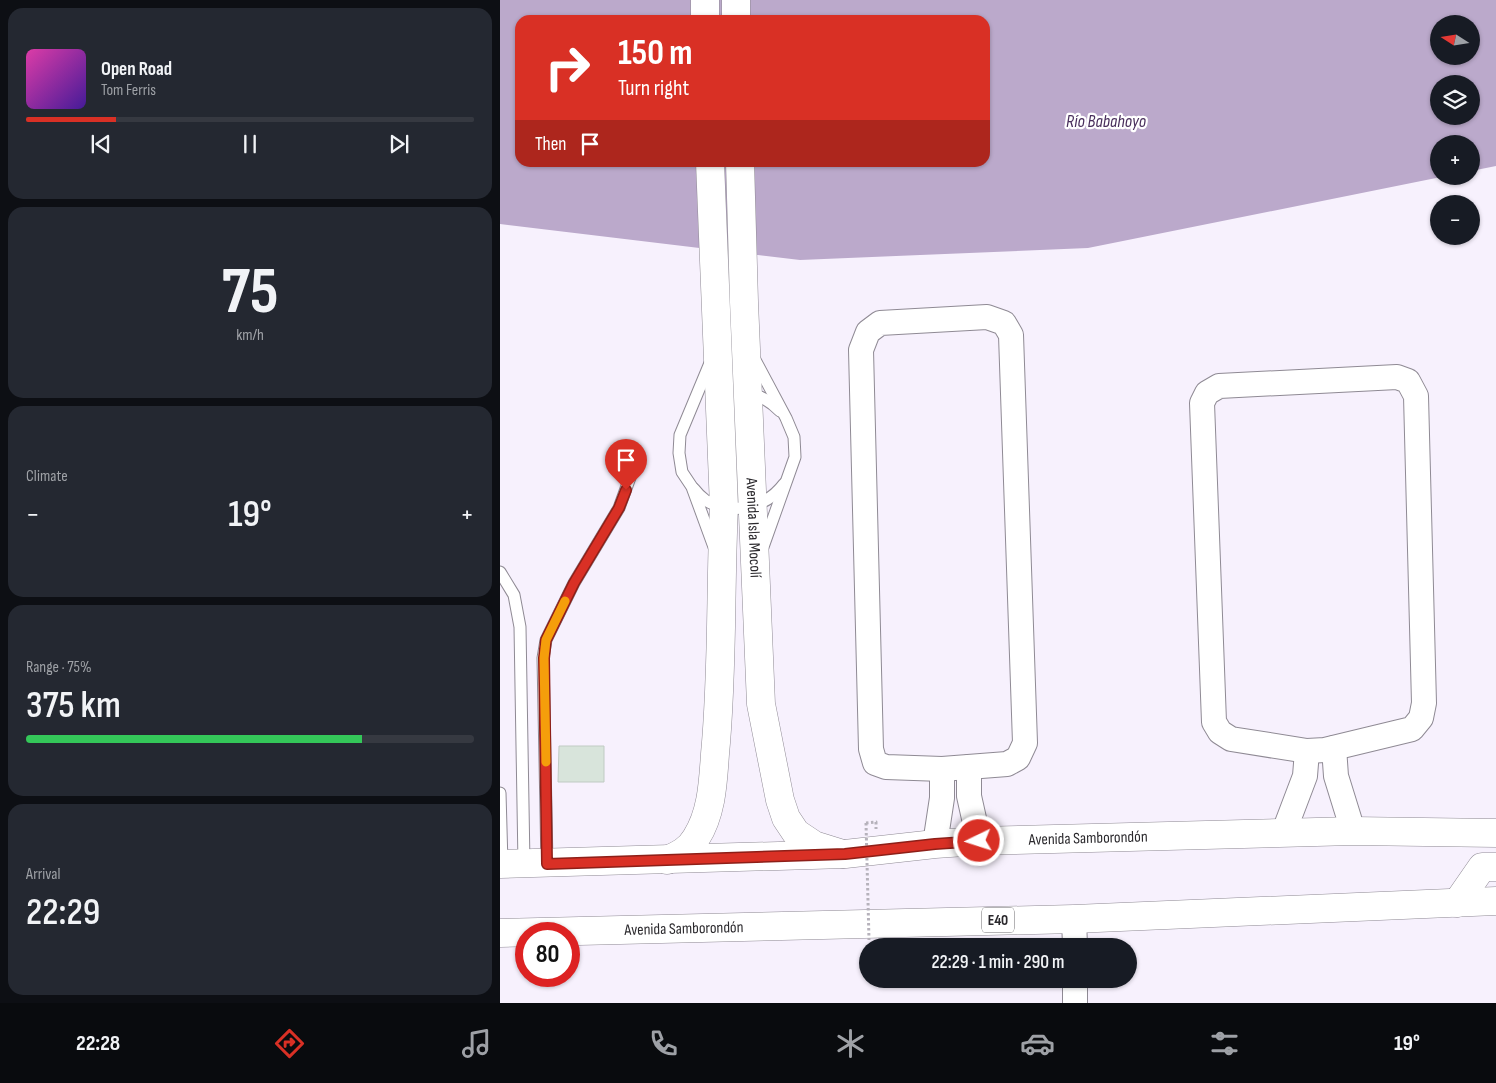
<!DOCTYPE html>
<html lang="en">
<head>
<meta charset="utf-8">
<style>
  :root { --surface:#171b24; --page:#242831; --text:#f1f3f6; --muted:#9ea1a6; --line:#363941; --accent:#d93025 }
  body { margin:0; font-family:"Sofia Sans Condensed",sans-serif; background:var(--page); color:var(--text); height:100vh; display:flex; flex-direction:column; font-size:19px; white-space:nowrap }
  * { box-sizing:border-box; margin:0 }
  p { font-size:16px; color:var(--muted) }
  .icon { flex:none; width:28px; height:28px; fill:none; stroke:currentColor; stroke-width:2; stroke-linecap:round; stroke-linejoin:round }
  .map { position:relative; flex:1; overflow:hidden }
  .details { display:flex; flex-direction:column; gap:8px; padding:8px; background:#0d0f14; width:500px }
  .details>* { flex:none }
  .top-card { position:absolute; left:15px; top:15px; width:475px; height:152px; border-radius:15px; box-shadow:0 1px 4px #0004; background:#d93025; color:#fff; overflow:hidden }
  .needle { width:32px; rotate:282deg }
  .controls { position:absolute; left:930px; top:15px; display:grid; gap:10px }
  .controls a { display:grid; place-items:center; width:50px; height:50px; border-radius:50%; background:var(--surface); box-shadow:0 1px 4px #0004; font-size:25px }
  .speed { position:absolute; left:15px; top:922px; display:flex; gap:10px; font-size:25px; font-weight:700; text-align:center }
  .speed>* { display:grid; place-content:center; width:65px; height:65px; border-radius:50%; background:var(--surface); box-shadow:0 1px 4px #0004; line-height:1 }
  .speed .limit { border:8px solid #d22; background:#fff; color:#111 }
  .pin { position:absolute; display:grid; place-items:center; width:42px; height:42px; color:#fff; margin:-51px -21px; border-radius:50% 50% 50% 0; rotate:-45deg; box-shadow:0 0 5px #0007 }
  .pin .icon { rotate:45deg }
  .me { position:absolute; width:55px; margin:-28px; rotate:266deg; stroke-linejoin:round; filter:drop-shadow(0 0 4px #0008) }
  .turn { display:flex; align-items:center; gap:18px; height:105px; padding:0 20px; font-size:22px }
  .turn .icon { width:65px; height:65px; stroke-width:2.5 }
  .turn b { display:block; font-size:35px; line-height:42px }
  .then { display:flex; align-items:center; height:48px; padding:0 20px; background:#0003; gap:10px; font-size:19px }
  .big { font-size:38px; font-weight:600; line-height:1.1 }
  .details .widget { flex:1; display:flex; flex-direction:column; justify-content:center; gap:8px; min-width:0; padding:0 18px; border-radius:15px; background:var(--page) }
  .details .dial { align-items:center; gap:0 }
  .dial b { font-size:65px; line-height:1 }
  .song { display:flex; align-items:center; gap:15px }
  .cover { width:60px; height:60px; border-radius:8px; background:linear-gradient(135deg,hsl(320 70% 55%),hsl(260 70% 35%)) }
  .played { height:5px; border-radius:2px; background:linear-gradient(90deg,var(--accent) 20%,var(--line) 20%) }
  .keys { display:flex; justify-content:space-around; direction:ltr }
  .heat { display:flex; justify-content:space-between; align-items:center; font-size:28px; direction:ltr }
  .charge { height:8px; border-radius:4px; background:linear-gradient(90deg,#34c759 75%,var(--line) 0) }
  .trip { position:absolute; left:359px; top:938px; width:278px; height:50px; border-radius:25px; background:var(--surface); box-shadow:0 1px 4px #0004; font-weight:600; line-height:50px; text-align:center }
  .dock { display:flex; height:80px; justify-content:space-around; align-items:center; background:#090b0e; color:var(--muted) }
  .dock .icon { width:35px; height:35px }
  .dock .current { color:var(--accent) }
  .dock b { font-size:22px; color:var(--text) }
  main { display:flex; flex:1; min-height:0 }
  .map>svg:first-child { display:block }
  .water { fill:#bba9cb; fill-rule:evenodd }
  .building { fill:#d8e4db; stroke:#c0cbc3 }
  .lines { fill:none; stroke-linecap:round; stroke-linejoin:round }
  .service-casing { stroke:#8f8a94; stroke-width:13 }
  .minor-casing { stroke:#8f8a94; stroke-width:26 }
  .tertiary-casing { stroke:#8f8a94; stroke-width:29 }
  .trunk-casing { stroke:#8f8a94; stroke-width:29 }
  .path { stroke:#b6b2bb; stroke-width:3; stroke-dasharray:2.5 2.5; stroke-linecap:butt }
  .service { stroke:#fff; stroke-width:11 }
  .minor { stroke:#fff; stroke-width:24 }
  .tertiary { stroke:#fff; stroke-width:28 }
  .trunk { stroke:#fff; stroke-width:28 }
  .path-bridge { stroke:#b6b2bb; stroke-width:3; stroke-dasharray:2.5 2.5; stroke-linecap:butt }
  .route-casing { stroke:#8d1f18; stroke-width:12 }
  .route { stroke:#d93025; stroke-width:9 }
  .slow { stroke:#f59e0b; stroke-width:9 }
  .labels { text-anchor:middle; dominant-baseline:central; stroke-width:4.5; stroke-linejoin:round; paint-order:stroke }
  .shield { fill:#fff; stroke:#6b696c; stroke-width:1 }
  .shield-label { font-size:15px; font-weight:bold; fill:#2b292d }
  .street-label { font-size:16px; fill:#2b292d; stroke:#fff }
  .water-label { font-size:18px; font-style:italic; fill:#492f5c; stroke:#fff }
</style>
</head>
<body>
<main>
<section class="details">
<div class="widget">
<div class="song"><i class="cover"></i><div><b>Open Road</b><p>Tom Ferris</p></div></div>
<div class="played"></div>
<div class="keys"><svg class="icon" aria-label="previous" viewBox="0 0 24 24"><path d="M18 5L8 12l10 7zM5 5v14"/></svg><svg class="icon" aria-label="pause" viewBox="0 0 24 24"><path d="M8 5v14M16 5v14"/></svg><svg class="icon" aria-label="next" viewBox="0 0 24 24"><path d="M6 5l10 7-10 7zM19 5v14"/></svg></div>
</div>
<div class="widget dial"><b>75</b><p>km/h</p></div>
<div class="widget"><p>Climate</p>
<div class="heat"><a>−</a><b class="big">19°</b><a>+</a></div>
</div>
<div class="widget"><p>Range · 75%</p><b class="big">375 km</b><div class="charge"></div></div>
<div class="widget"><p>Arrival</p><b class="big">22:29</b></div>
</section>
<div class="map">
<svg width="996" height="1003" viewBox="0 0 996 1003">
  <rect width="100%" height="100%" fill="#f7f1fd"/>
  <path class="water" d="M0,0H996V166L971,171V144H939V176H946L588,248L300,260L0,224ZM20,20H485V162H20ZM939,24H971V56H939ZM939,84H971V116H939Z"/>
  <polygon class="building" points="59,746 104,746 104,782 58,782"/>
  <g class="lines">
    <defs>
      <g id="service">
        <polyline points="254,358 286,418 294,437 295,457 263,547"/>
        <polyline points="210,363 180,435 179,453 182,472 192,487 214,547"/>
        <path d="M249,394C261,395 272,403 280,411"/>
        <path d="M194,489C197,493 201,497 205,500C232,516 266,508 284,484"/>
        <polyline points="0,572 14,595 20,627 24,864"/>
        <polyline points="0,793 2,864"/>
        <polyline points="47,864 43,658 46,640 74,583 119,508 132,472"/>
      </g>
      <g id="minor">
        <polygon points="487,317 504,323 511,335 525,743 518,758 507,764 442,769 386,767 375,763 371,749 361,350 368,332 380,323"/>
        <polygon points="897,377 908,381 916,396 924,703 921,718 912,729 825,750 807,751 731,739 720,732 714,722 702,403 707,393 719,386"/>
        <polyline points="834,748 836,776 853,831"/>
        <polyline points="469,767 469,796 479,841"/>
        <polyline points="783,834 805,776 807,751"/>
        <polyline points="435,844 442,798 442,769"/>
        <polyline points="574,919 575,946"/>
        <polyline points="575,979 575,1003"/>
      </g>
      <g id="tertiary">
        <polyline points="205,0 205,20"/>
        <polyline points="236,0 236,20"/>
        <path id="s1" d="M240,162L244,302L261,704L280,800L286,818L296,833L314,845L343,854"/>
        <path d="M167,860C179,855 189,850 196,838C212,813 213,782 215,754C223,672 220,589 224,507L210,162"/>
      </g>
      <g id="trunk">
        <path id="s2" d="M0,864L345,854L435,844L479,841L853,831L996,833"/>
        <polyline points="957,903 982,867 996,867"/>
        <path id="s3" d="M0,933L574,919L996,901"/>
      </g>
    </defs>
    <use href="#service" class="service-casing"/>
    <use href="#minor" class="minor-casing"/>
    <use href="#tertiary" class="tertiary-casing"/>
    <use href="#trunk" class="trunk-casing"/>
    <polyline class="path" points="366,823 376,822 376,829"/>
    <use href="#service" class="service"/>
    <use href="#minor" class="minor"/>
    <use href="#tertiary" class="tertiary"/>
    <use href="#trunk" class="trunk"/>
    <polyline class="path-bridge" points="366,823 369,940"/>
  </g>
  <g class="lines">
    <defs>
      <polyline id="route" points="126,490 119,508 74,583 46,640 44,658 47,864 345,854 435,844 479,841"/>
    </defs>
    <use href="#route" class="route-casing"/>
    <use href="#route" class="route"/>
    <polyline class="slow" points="46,762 44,658 46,640 65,601"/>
  </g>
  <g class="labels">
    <rect class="shield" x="482" y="907.5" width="32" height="25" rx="4"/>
    <g class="shield-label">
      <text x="498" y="920">E40</text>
    </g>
    <g class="street-label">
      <text stroke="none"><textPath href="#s1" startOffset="366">Avenida Isla Mocolí</textPath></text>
      <text stroke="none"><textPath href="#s2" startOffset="589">Avenida Samborondón</textPath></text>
      <text stroke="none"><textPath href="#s3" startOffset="184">Avenida Samborondón</textPath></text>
    </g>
    <g class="water-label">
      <text x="606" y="121">Río Babahoyo</text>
    </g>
  </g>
</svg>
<div class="controls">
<a><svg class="needle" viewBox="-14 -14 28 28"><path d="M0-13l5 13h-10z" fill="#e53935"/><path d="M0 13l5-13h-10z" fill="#9ea1a6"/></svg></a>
<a><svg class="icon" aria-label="layers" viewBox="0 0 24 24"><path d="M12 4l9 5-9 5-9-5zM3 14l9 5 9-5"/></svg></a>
<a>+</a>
<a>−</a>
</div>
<div class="speed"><div class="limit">80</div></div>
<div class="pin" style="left:126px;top:490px;background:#d93025"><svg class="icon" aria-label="arrive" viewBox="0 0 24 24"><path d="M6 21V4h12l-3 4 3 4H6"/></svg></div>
<svg class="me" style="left:479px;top:841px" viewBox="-20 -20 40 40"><circle r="17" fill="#d93025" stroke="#fff" stroke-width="3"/><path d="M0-11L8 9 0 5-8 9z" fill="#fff"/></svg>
<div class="trip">22:29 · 1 min · 290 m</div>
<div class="top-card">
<div class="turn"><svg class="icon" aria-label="right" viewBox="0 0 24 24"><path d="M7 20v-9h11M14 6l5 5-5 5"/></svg><div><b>150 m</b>Turn right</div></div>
<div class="then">Then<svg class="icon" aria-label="arrive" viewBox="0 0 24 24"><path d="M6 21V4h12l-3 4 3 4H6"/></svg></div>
</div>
</div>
</main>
<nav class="dock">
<b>22:28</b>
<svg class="icon current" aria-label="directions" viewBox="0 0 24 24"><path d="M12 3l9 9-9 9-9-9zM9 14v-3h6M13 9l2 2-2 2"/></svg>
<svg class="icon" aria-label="music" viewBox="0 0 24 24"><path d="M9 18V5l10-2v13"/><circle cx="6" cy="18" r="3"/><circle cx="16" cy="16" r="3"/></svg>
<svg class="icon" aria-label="phone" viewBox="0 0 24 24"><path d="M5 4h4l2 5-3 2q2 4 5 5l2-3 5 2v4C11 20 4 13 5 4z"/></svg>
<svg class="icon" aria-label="climate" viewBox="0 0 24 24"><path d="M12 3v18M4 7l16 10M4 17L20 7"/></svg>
<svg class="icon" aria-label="car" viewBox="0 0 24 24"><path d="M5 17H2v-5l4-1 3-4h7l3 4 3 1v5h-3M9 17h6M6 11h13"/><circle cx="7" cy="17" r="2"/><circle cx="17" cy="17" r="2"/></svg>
<svg class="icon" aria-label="filters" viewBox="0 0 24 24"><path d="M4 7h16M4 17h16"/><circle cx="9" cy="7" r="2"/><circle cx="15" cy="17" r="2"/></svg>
<b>19°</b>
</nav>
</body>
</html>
